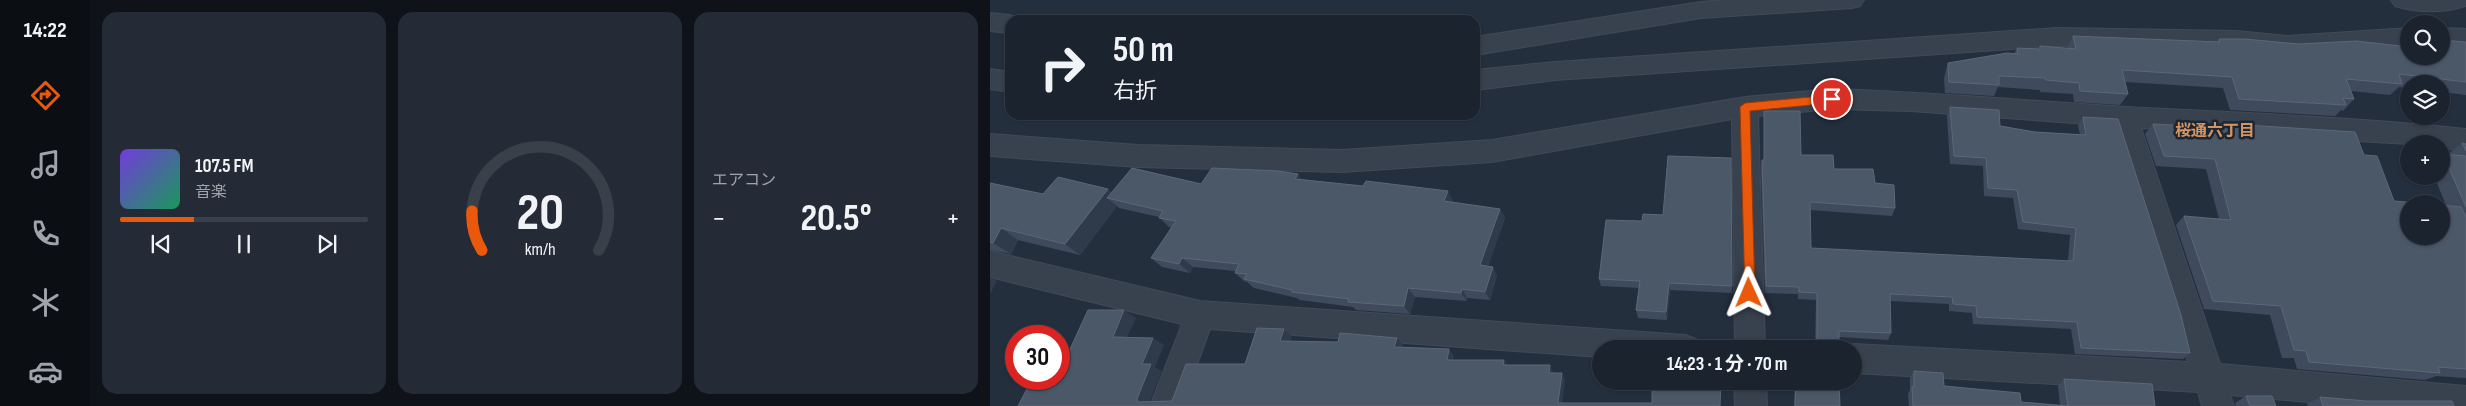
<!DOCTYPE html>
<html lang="ja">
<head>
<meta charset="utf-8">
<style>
  :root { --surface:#1b232e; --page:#242b36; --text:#f1f3f6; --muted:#a0a4aa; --line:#39404a; --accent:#ea580c }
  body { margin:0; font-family:"Sofia Sans Condensed","Noto Sans JP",sans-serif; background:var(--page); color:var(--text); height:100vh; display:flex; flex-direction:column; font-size:19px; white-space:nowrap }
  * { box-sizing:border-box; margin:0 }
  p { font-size:16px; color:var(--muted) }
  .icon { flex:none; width:28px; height:28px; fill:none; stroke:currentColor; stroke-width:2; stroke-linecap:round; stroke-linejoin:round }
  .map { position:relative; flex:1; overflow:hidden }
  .drawer { display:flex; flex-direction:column; gap:12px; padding:12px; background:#0f1319; width:900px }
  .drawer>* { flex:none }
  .banner { position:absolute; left:15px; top:15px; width:475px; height:105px; border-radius:15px; box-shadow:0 1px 4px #0004,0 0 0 1px var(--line); background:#1b232e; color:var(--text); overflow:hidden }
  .fabs { position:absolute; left:1410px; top:15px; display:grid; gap:10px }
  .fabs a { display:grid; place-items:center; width:50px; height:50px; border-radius:50%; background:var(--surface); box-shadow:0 1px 4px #0004,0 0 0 1px var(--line); font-size:25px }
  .speed { position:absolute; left:15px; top:325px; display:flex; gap:10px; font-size:25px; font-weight:700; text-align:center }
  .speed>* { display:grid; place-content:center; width:65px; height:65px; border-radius:50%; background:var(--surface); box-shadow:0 1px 4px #0004,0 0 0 1px var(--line); line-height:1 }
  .speed .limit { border:8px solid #d22; background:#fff; color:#111 }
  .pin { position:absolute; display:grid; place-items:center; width:42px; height:42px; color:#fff; margin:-21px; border:2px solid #fff; border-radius:50%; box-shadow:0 1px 5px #0007 }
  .me { position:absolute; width:55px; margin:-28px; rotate:359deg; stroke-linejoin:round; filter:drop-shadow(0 0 4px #0008) }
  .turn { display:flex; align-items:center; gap:18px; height:105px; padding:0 25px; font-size:22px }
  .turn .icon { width:65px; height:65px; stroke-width:2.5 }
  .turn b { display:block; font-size:35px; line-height:42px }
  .big { font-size:38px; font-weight:700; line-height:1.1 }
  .drawer .card { flex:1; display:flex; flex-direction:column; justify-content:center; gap:8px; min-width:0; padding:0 18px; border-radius:15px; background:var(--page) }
  .drawer .dial { align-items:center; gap:0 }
  .dial svg { height:130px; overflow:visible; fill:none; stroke:var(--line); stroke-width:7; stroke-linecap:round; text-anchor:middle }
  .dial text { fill:var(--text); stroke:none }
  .song { display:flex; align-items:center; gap:15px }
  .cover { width:60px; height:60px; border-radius:8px; background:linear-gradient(135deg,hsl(260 70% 55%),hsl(150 70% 35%)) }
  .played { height:5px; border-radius:2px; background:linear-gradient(90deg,var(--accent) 30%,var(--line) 30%) }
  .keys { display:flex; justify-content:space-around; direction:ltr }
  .heat { display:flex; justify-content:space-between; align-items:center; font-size:28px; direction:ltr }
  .drawer .tiles { flex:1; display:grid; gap:12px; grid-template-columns:repeat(3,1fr) }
  .trip { position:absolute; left:602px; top:340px; width:270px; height:50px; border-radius:25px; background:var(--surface); box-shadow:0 1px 4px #0004,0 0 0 1px var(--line); font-weight:700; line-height:50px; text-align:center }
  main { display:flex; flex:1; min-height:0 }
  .tabs { display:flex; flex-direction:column; width:90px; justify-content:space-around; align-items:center; background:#0b0e12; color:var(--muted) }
  .tabs .icon { width:35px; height:35px }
  .tabs .active { color:var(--accent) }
  .tabs b { font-size:22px; color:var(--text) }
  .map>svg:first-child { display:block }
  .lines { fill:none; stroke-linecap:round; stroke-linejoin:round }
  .minor-casing { stroke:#414a57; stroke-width:2 }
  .minor { fill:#38414e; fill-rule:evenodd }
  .wall { fill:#3f4b5c }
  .shaded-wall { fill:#2f3b4b }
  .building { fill:#4b5868; stroke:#5c6777 }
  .route { fill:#ea580c; stroke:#983908 }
  .labels { text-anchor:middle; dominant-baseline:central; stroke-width:5; stroke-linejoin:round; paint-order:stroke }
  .neighbourhood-label { font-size:16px; font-weight:bold; fill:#d59563; stroke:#1d2633 }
</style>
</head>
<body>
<main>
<nav class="tabs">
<b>14:22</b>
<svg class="icon active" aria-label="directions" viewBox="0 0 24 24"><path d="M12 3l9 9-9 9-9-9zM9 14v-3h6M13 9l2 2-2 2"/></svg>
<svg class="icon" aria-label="music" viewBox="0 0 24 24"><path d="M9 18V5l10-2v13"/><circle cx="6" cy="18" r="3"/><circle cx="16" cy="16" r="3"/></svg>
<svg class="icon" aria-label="phone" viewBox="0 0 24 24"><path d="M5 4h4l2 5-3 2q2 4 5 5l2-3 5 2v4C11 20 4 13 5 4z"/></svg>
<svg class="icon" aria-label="climate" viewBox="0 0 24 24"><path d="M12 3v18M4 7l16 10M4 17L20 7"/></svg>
<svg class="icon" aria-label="car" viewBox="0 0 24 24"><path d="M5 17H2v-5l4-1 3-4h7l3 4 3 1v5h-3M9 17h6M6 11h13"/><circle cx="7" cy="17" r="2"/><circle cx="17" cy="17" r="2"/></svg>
</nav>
<section class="drawer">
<div class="tiles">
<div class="card">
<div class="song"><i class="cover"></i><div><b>107.5 FM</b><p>音楽</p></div></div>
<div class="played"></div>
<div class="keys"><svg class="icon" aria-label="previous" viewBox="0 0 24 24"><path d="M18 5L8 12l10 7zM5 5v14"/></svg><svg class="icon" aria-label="pause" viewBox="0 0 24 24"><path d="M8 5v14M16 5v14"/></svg><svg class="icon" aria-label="next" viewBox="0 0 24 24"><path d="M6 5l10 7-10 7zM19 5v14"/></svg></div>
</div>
<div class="card dial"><svg viewBox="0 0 100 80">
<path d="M14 69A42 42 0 1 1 86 69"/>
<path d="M14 69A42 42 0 0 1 8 45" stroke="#ea580c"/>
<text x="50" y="56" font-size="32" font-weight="700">20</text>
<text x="50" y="72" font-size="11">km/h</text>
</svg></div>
<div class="card"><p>エアコン</p>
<div class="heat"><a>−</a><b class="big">20.5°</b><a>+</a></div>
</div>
</div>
</section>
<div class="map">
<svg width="1476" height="406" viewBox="0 0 1476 406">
  <rect width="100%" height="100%" fill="#242f3e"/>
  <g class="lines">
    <defs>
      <g id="minor">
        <polygon points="734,0 874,0 870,6 862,8 711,18 485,55 485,37 711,2"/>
        <path d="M1401,0H1476V6C1454,13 1427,13 1405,6Z"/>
        <polygon points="0,13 20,15 30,20 20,20 20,33 0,31"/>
        <polygon points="1067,28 1246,31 1298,36 1419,28 1419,46 1298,54 1246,49 1067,46 565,80 485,90 485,70 565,62"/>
        <polygon points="1451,28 1476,29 1476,47 1451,46"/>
        <polygon points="0,69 20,72 20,92 0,89"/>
        <path d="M842,89C940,92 1038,101 1136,107C1250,113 1363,117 1476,129V151L1451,148V144H1419L1151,128L1230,364L1476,386V406H1362L1240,395L1244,406H1212L1208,392L864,373V349H853L864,344L1198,362L1124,126L921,111L842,109L768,116L775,349H745L742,119L502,162L352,172L148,167L0,156V134L148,145L352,150L502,140L755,97Z"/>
        <polygon points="0,251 210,301 695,335 706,339 710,349 611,349 611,357 220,329 192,406 160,406 192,324 0,277"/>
        <polygon points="744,381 776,381 777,406 745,406"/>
      </g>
    </defs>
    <use href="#minor" class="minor-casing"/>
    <use href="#minor" class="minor"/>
  </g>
  <g class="wall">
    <polygon points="1083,36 1227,42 1229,39 1308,44 1418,47 1419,46 1419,56 1476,42 1476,95 1451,92 1451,84 1419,84 1419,88 1409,87 1400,95 1361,91 1364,99 1353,111 1351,110 1345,116 1240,110 1233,88 1135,82 1138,94 1130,105 1084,102 1083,94 1050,92 1050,90 1008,87 1004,96 955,93 954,78 958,63 1024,54 1027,48 1049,49 1050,46 1077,48"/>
    <polygon points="960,107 1010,126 1045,132 1090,135 1088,125 1093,117 1200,353 1193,359 1085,354 1081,329 983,324 982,313 959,311 959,304 900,301 901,333 898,340 849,337 849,349 825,349 826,300 808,299 808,294 775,293 771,168 772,160 774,160 774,111 811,155 844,169 885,183 905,208 902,216 820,210 821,248 1078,261 1080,235 1028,229 1023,198 994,196 993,166 960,164 957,116"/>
    <polygon points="1163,124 1253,128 1256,125 1374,155 1404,201 1456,205 1444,176 1451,176 1451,156 1453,154 1459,155 1458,154 1472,143 1476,144 1476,378 1446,376 1435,380 1307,369 1304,358 1292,358 1280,315 1214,309 1186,225 1194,216 1229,219 1216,169 1166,166 1155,134"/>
    <polygon points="741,158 742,293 680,290 677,320 648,318 646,310 649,288 611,286 609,279 673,215"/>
    <polygon points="312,179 463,201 463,202 510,209 515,218 498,266 503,267 507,276 500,300 477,298 477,301 425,297 420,314 366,310 363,307 310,300 307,298 264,288 257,282 254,281 245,273 245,271 203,267 200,273 172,267 161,258 182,228 179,227 169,217 129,208 127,206 90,255 28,240 21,254 0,250 0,183 53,194 122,192 211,184"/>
    <polygon points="924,371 954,386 1031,402 1070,405 1068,386 1074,379 1165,406 919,406 918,394 920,390 920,378"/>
    <polygon points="805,381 849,381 850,406 804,406"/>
    <polygon points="1256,396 1286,406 1246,406 1245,403"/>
    <polygon points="1330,397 1376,401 1464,406 1318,406 1317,404"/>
  </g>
  <g class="shaded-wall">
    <polygon points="308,174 315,184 305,179"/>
    <polygon points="118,189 132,201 117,198 127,206 90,255 75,244"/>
    <polygon points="458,191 463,201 460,210 454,201"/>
    <polygon points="510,209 515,218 495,274 490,265"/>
    <polygon points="11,228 28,240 21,254 3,243"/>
    <polygon points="192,258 203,267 200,273 189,264"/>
    <polygon points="503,267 507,276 500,300 495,292"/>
    <polygon points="0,277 7,281 0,294"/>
    <polygon points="679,283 680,290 677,320 676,312"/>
    <polygon points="418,288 425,297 420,314 414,306"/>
    <polygon points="472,289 477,298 477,301 471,293"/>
    <polygon points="134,310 146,318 134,344 123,337"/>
    <polygon points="294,329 302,337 298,348 290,341"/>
    <polygon points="163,338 174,345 165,367 172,371 158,405 148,402 147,399 152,364"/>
    <polygon points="407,338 413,345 411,355 404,347"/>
    <polygon points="459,349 464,356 462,367 457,360"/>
    <polygon points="514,360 518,366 513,365"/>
    <polygon points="560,365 563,372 562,380 559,373"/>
    <polygon points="572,373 575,380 572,406 568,403"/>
  </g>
  <g class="building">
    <polygon points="1083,36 1230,42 1229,39 1255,39 1308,44 1366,41 1419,47 1419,56 1451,56 1451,40 1476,42 1476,82 1409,74 1412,84 1356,79 1364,99 1353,98 1356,105 1249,99 1242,77 1132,70 1138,94 1090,91 1089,83 1056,80 1055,78 1009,76 1009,85 959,82 958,67 958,63 1017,53 1028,54 1027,48 1050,49 1050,46 1086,49"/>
    <polygon points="960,107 1009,110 1010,126 1045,132 1096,135 1093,117 1128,119 1191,315 1200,353 1091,348 1087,322 987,317 986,306 963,304 962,297 900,294 901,333 849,331 849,349 827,349 827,293 809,292 809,287 776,286 772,160 774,160 774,111 810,111 811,155 843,155 844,169 883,169 885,183 904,185 905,208 820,202 821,248 1083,261 1086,228 1033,222 1027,190 998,188 996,158 964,156"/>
    <polygon points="1163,124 1257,129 1256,125 1365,132 1374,155 1387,156 1404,201 1439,204 1419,204 1419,236 1451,236 1451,205 1471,207 1476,217 1476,369 1448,367 1450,373 1319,362 1316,351 1304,350 1291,306 1223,301 1194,216 1241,220 1225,159 1174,156"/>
    <polygon points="1472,143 1476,144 1476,151"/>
    <polygon points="1453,154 1476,156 1476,207"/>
    <polygon points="678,156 741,158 742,286 679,283 676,312 646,310 650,281 609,279 616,220 652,221 653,214 673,215"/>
    <polygon points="142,168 211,184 222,168 288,171 308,174 305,179 373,186 376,181 458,191 454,201 510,209 490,265 503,267 495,292 472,289 471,293 418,288 414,306 358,302 359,299 302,292 302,290 254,279 257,274 245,273 249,264 192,258 189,264 161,258 186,221 169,218 173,211 117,198"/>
    <polygon points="68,177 118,189 75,244 11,228 3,243 0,242 0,183 53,194"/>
    <polygon points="98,310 134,310 123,337 163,338 152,364 161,364 147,399 148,402 182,401 196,364 255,364 267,328 294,329 290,341 348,342 350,333 407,338 404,347 459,349 457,360 514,360 513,365 560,365 559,373 572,373 568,403 662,403 662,391 666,391 667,381 731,381 730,406 28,406 42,379 69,379 69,360 75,360"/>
    <polygon points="924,371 953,373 954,386 1030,393 1031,402 1078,406 1074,379 1162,384 1165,406 923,406 922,387 924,387"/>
    <polygon points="806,381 849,381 850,406 805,406"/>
    <polygon points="1256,396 1282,396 1286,406 1260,406"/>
    <polygon points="1330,397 1376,401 1462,401 1464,406 1333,406"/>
  </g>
  <polygon class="route" points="842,95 847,99 842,103 760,111 765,293 759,298 755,297 750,107 755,103"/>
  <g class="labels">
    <g class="neighbourhood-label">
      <text x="1225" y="131">桜通六丁目</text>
    </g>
  </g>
</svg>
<div class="fabs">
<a><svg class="icon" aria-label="search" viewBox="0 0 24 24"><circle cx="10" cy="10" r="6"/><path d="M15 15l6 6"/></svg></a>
<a><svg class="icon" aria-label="layers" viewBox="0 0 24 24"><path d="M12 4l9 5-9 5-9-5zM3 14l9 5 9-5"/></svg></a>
<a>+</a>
<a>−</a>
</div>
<div class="speed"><div class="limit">30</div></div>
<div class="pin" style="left:842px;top:99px;background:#d93025"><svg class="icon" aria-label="arrive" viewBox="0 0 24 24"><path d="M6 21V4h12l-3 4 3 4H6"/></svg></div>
<svg class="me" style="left:759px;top:293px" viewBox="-20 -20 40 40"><path d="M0-17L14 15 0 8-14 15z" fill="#ea580c" stroke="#fff" stroke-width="4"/></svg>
<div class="trip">14:23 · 1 分 · 70 m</div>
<div class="banner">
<div class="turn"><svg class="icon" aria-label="right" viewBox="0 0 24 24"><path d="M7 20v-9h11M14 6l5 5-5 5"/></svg><div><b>50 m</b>右折</div></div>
</div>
</div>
</main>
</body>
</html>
